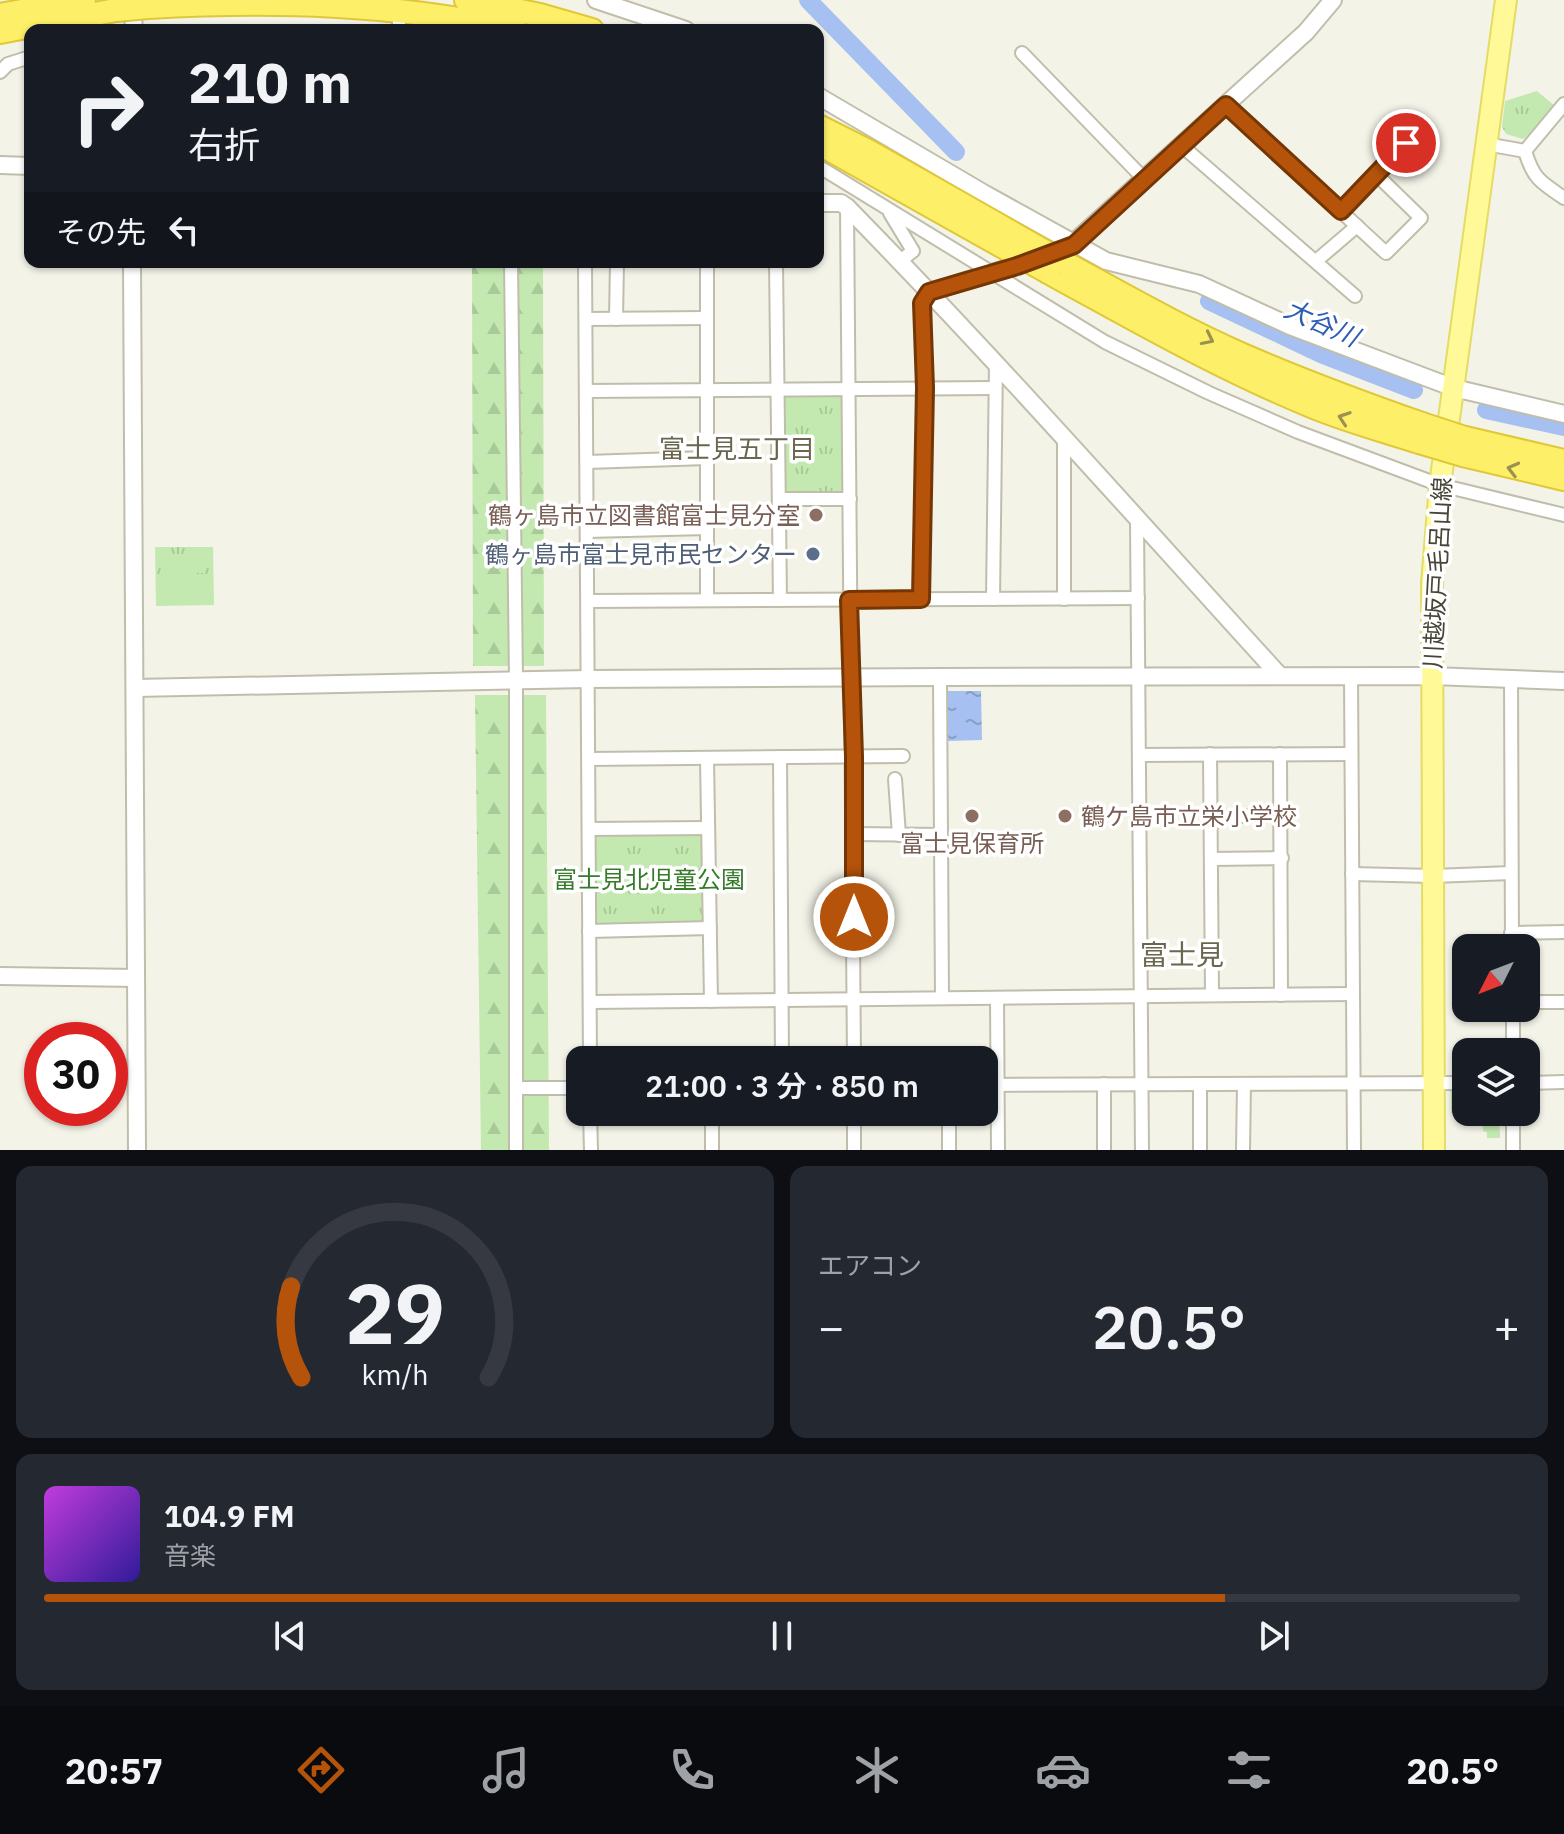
<!DOCTYPE html>
<html lang="ja">
<head>
<meta charset="utf-8">
<style>
  :root { --surface:#171b24; --page:#242831; --text:#f1f3f6; --muted:#9ea1a6; --line:#363941; --accent:#b45309 }
  body { margin:0; font-family:"IBM Plex Sans","Noto Sans JP",sans-serif; background:var(--page); color:var(--text); height:100vh; display:flex; flex-direction:column; font-size:30px; white-space:nowrap }
  * { box-sizing:border-box; margin:0 }
  p { font-size:26px; color:var(--muted) }
  .icon { flex:none; width:44px; height:44px; fill:none; stroke:currentColor; stroke-width:2; stroke-linecap:round; stroke-linejoin:round }
  .map { position:relative; height:1150px; overflow:hidden }
  .side { display:flex; flex-direction:column; gap:16px; padding:16px; background:#0d0f14; flex:1 }
  .side>* { flex:none }
  .banner { position:absolute; left:24px; top:24px; width:800px; height:244px; border-radius:16px; box-shadow:0 2px 6px #0004; background:#171b24; color:var(--text); overflow:hidden }
  .needle { width:52px; rotate:228deg }
  .fabs { position:absolute; left:1452px; top:934px; display:grid; gap:16px }
  .fabs a { display:grid; place-items:center; width:88px; height:88px; border-radius:16px; background:var(--surface); box-shadow:0 2px 6px #0004; font-size:40px }
  .speed { position:absolute; left:24px; top:1022px; display:flex; gap:16px; font-size:40px; font-weight:700; text-align:center }
  .speed>* { display:grid; place-content:center; width:104px; height:104px; border-radius:50%; background:var(--surface); box-shadow:0 2px 6px #0004; line-height:1 }
  .speed .limit { border:12px solid #d22; background:#fff; color:#111 }
  .pin { position:absolute; display:grid; place-items:center; width:68px; height:68px; color:#fff; margin:-34px; border:4px solid #fff; border-radius:50%; box-shadow:0 2px 8px #0007 }
  .me { position:absolute; width:88px; margin:-44px; rotate:0deg; stroke-linejoin:round; filter:drop-shadow(0 0 6px #0008) }
  .turn { display:flex; align-items:center; gap:28px; height:168px; padding:0 32px; font-size:36px }
  .turn .icon { width:104px; height:104px; stroke-width:2.5 }
  .turn b { display:block; font-size:56px; line-height:68px }
  .then { display:flex; align-items:center; height:76px; padding:0 32px; background:#0003; gap:16px; font-size:30px }
  .big { font-size:60px; font-weight:600; line-height:1.1 }
  .side .tile { flex:1; display:flex; flex-direction:column; justify-content:center; gap:12px; min-width:0; padding:0 28px; border-radius:16px; background:var(--page) }
  .side .dial { align-items:center; gap:0 }
  .dial svg { height:208px; overflow:visible; fill:none; stroke:var(--line); stroke-width:7; stroke-linecap:round; text-anchor:middle }
  .dial text { fill:var(--text); stroke:none }
  .song { display:flex; align-items:center; gap:24px }
  .cover { width:96px; height:96px; border-radius:12px; background:linear-gradient(135deg,hsl(290 70% 55%),hsl(250 70% 35%)) }
  .played { height:8px; border-radius:4px; background:linear-gradient(90deg,var(--accent) 80%,var(--line) 80%) }
  .keys { display:flex; justify-content:space-around; direction:ltr }
  .heat { display:flex; justify-content:space-between; align-items:center; font-size:44px; direction:ltr }
  .side .tiles { flex:1; display:grid; gap:16px; grid-template-columns:1fr 1fr }
  .tile:last-child { grid-column:span 2 }
  .trip { position:absolute; left:566px; top:1046px; width:432px; height:80px; border-radius:16px; background:var(--surface); box-shadow:0 2px 6px #0004; font-weight:600; line-height:80px; text-align:center }
  .menu { display:flex; height:128px; justify-content:space-around; align-items:center; background:#090b0e; color:var(--muted) }
  .menu .icon { width:56px; height:56px }
  .menu .on { color:var(--accent) }
  .menu b { font-size:36px; color:var(--text) }
  .map>svg:first-child { display:block }
  .grass { fill:url(#grass-tufts) }
  .forest { fill:url(#forest-firs) }
  .garden { fill:#c3e9b1 }
  .water { fill:url(#water-ripples) }
  .lines { fill:none; stroke-linecap:round; stroke-linejoin:round }
  .river { stroke:#a5c0f1; stroke-width:18 }
  .minor-casing { stroke:#c0beab; stroke-width:16 }
  .tertiary-casing { stroke:#c0beab; stroke-width:20 }
  .primary-casing { stroke:#e5dc66; stroke-width:24 }
  .motorway-casing { stroke:#dfc838; stroke-width:26 }
  .minor { stroke:#fff; stroke-width:12 }
  .tertiary { stroke:#fff; stroke-width:16 }
  .primary { stroke:#fff997; stroke-width:20 }
  .motorway { stroke:#feef69; stroke-width:22 }
  .motorway-bridge-casing { stroke:#dfc838; stroke-width:26; stroke-linecap:butt }
  .motorway-bridge { stroke:#feef69; stroke-width:22 }
  .oneway { stroke:#9a924e }
  .route-casing { stroke:#753606; stroke-width:20 }
  .route { stroke:#b45309; stroke-width:14 }
  .education-dot { fill:#8d6e63; stroke:#fff; stroke-width:3 }
  .service-dot { fill:#5c6f8a; stroke:#fff; stroke-width:3 }
  .labels { text-anchor:middle; dominant-baseline:central; stroke-width:7; stroke-linejoin:round; paint-order:stroke }
  .education-label { font-size:24px; fill:#785e54; stroke:#fff; text-anchor:end }
  .service-label { font-size:24px; fill:#4e5e75; stroke:#fff; text-anchor:end }
  .street-label { font-size:24px; fill:#484537; stroke:#fff }
  .park-label { font-size:24px; fill:#357b29; stroke:#fff }
  .water-label { font-size:26px; font-style:italic; fill:#2e5db5; stroke:#fff }
  .neighbourhood-label { font-size:26px; fill:#6b664e; stroke:#fff }
  .quarter-label { font-size:28px; fill:#6b664e; stroke:#fff }
</style>
</head>
<body>
<div class="map">
<svg width="1564" height="1150" viewBox="0 0 1564 1150">
  <defs>
    <pattern id="grass-tufts" width="24" height="20" patternUnits="userSpaceOnUse" patternTransform="scale(2)"><rect width="24" height="20" fill="#c3e9b1"/><path d="M3 7l-1-3M5 7V3M7 7l1-3M15 17l-1-3M17 17v-4M19 17l1-3" fill="none" stroke="#a9c999"/></pattern>
    <pattern id="forest-firs" width="22" height="20" patternUnits="userSpaceOnUse" patternTransform="scale(2)"><rect width="22" height="20" fill="#c3e9b1"/><path d="M5 1l3.5 6h-7zM16 11l3.5 6h-7z" fill="#a9c999"/></pattern>
    <pattern id="water-ripples" width="26" height="14" patternUnits="userSpaceOnUse" patternTransform="scale(2)"><rect width="26" height="14" fill="#a5c0f1"/><path d="M2 4q2-2 4 0t4 0M15 11q2-2 4 0t4 0" fill="none" stroke="#889ec4"/></pattern>
  </defs>
  <rect width="100%" height="100%" fill="#f4f3e8"/>
  <g class="grass">
    <polygon points="1537,91 1555,106 1536,130 1523,139 1506,134 1502,127 1505,101"/>
    <polygon points="849,388 850,499 779,499 777,389"/>
    <polygon points="155,547 213,547 214,605 156,606"/>
    <polygon points="708,828 710,928 589,931 589,829"/>
  </g>
  <g class="forest">
    <polygon points="472,262 543,262 544,666 473,666"/>
    <polygon points="475,695 546,695 549,1150 481,1150"/>
    <polygon points="1451,1091 1466,1091 1466,1112 1499,1112 1500,1138 1487,1138 1487,1132 1483,1131 1482,1113 1451,1113"/>
  </g>
  <g class="garden">
    <polygon points="167,556 203,557 203,573 167,572"/>
    <polygon points="167,579 202,580 202,596 167,595"/>
  </g>
  <polygon class="water" points="948,691 981,691 982,740 948,741"/>
  <g class="lines">
    <g class="river">
      <polyline points="808,0 956,152"/>
      <polyline points="1209,301 1321,354 1414,390"/>
      <polyline points="1486,410 1564,427"/>
    </g>
    <defs>
      <g id="minor">
        <polyline points="399,30 399,17"/>
        <polyline points="1022,53 1145,180"/>
        <polyline points="0,72 8,64 30,57"/>
        <polyline points="1226,105 1386,253 1421,218 1377,175"/>
        <polyline points="1486,144 1525,151 1564,104"/>
        <polyline points="1182,146 1355,296"/>
        <path d="M1525,151C1533,178 1540,182 1564,198"/>
        <polyline points="818,166 1105,342 1209,393 1298,432 1440,485 1564,515"/>
        <path d="M847,207C850,492 853,776 854,1060"/>
        <polyline points="1341,211 1406,143"/>
        <polyline points="890,213 913,251 900,261"/>
        <polyline points="1316,261 1357,226"/>
        <polyline points="511,262 516,680 516,1150"/>
        <polyline points="585,262 590,1060"/>
        <polyline points="707,262 707,600"/>
        <polyline points="776,262 780,600"/>
        <polyline points="586,319 707,318"/>
        <polyline points="616,319 617,262"/>
        <polyline points="586,391 994,388"/>
        <polyline points="1064,437 1064,599"/>
        <polyline points="587,462 707,458"/>
        <polyline points="779,499 850,499"/>
        <polyline points="1137,521 1142,1150"/>
        <polyline points="587,531 707,528"/>
        <polyline points="921,599 925,388 922,303 929,292"/>
        <polyline points="993,599 996,362"/>
        <polyline points="588,601 1138,598"/>
        <polyline points="940,677 942,998"/>
        <polyline points="1351,677 1354,1150"/>
        <polyline points="1511,678 1512,948"/>
        <polyline points="1210,754 1212,995"/>
        <polyline points="1280,754 1281,995"/>
        <polyline points="1139,755 1351,754"/>
        <polyline points="780,757 782,1060"/>
        <polyline points="707,758 711,1001"/>
        <polyline points="589,759 903,756"/>
        <polyline points="895,779 899,835"/>
        <polyline points="1210,817 1281,815"/>
        <polyline points="589,829 708,828"/>
        <polyline points="854,834 941,835"/>
        <polyline points="1211,859 1282,858"/>
        <polyline points="1352,874 1433,876 1511,873"/>
        <polyline points="589,931 710,928"/>
        <polyline points="1511,933 1564,932"/>
        <polyline points="997,998 998,1150"/>
        <polyline points="590,1002 1353,994"/>
        <polyline points="1526,1002 1564,1002"/>
        <polyline points="1513,1008 1513,1052"/>
        <polyline points="1526,1083 1564,1082"/>
        <polyline points="1104,1084 1104,1150"/>
        <polyline points="1200,1084 1200,1150"/>
        <polyline points="984,1085 1466,1083"/>
        <polyline points="516,1088 580,1088"/>
        <polyline points="590,1112 591,1150"/>
        <polyline points="712,1112 712,1150"/>
        <polyline points="949,1112 949,1150"/>
        <polyline points="1513,1112 1513,1150"/>
        <polyline points="854,1150 854,1112"/>
        <polyline points="1243,1150 1244,1084"/>
      </g>
      <g id="tertiary">
        <polyline points="132,0 134,30"/>
        <polyline points="596,0 686,30"/>
        <polyline points="818,96 985,194 1106,261 1199,284 1290,326 1454,388 1564,414"/>
        <polyline points="0,165 30,166"/>
        <path d="M818,203H841L847,207C996,359 1137,519 1280,676"/>
        <polyline points="1068,248 1306,32 1333,0"/>
        <polyline points="132,262 137,1150"/>
        <polyline points="929,292 1035,260"/>
        <polyline points="135,688 588,679 940,677 1432,676 1564,681"/>
        <polyline points="0,976 136,978"/>
      </g>
      <polyline id="primary" points="1434,1150 1432,584 1440,485 1506,0"/>
      <g id="motorway">
        <polyline points="466,0 540,15 592,30"/>
        <path d="M148,7C272,0 394,3 516,30"/>
        <polyline points="0,15 84,0"/>
        <polyline points="0,32 116,10"/>
        <path d="M1065,263C1124,295 1183,329 1245,356C1303,381 1362,403 1422,424"/>
        <path d="M1048,272C1134,319 1219,368 1309,405C1344,420 1382,430 1419,442"/>
        <polyline points="1465,438 1564,461"/>
        <polyline points="1463,455 1564,479"/>
      </g>
    </defs>
    <use href="#minor" class="minor-casing"/>
    <use href="#tertiary" class="tertiary-casing"/>
    <use href="#primary" class="primary-casing"/>
    <use href="#motorway" class="motorway-casing"/>
    <use href="#minor" class="minor"/>
    <use href="#tertiary" class="tertiary"/>
    <use href="#primary" class="primary"/>
    <use href="#motorway" class="motorway"/>
    <defs>
      <g id="motorway-bridge">
        <polyline points="116,10 148,7"/>
        <polyline points="818,126 870,152 1065,263"/>
        <polyline points="818,143 1048,272"/>
        <polyline points="1422,424 1465,438"/>
        <polyline points="1419,442 1463,455"/>
      </g>
    </defs>
    <use href="#motorway-bridge" class="motorway-bridge-casing"/>
    <use href="#motorway-bridge" class="motorway-bridge"/>
  </g>
  <defs><path id="oneway-chevron" d="M-2-3.5L2.5 0L-2 3.5" fill="none" stroke-width="1.6" stroke-linecap="round" stroke-linejoin="round" transform="scale(2)"/></defs>
  <g class="oneway">
    <use href="#oneway-chevron" transform="translate(1208 339) rotate(26)"/>
    <use href="#oneway-chevron" transform="translate(1344 418) rotate(-161)"/>
    <use href="#oneway-chevron" transform="translate(1513 469) rotate(-166)"/>
  </g>
  <g class="lines">
    <defs>
      <polyline id="route" points="854,917 854,757 849,600 921,599 925,388 922,303 929,292 1017,266 1074,245 1226,105 1341,211 1406,143"/>
    </defs>
    <use href="#route" class="route-casing"/>
    <use href="#route" class="route"/>
  </g>
  <g class="education-dot">
    <circle cx="816" cy="515" r="8"/>
    <circle cx="972" cy="816" r="8"/>
    <circle cx="1065" cy="816" r="8"/>
  </g>
  <circle class="service-dot" cx="813" cy="554" r="8"/>
  <g class="labels">
    <g class="education-label">
      <text x="800" y="515">鶴ヶ島市立図書館富士見分室</text>
      <text x="1081" y="816" text-anchor="start">鶴ケ島市立栄小学校</text>
      <text x="972" y="843" text-anchor="middle">富士見保育所</text>
    </g>
    <g class="service-label">
      <text x="797" y="554">鶴ヶ島市富士見市民センター</text>
    </g>
    <g class="street-label">
      <text transform="translate(1437 573) rotate(-87)">川越坂戸毛呂山線</text>
    </g>
    <g class="park-label">
      <text x="649" y="879">富士見北児童公園</text>
    </g>
    <g class="water-label">
      <text transform="translate(1322 322) rotate(24)">大谷川</text>
    </g>
    <g class="neighbourhood-label">
      <text x="737" y="448">富士見五丁目</text>
    </g>
    <g class="quarter-label">
      <text x="1182" y="954">富士見</text>
    </g>
  </g>
</svg>
<div class="fabs">
<a><svg class="needle" viewBox="-14 -14 28 28"><path d="M0-13l5 13h-10z" fill="#e53935"/><path d="M0 13l5-13h-10z" fill="#9ea1a6"/></svg></a>
<a><svg class="icon" aria-label="layers" viewBox="0 0 24 24"><path d="M12 4l9 5-9 5-9-5zM3 14l9 5 9-5"/></svg></a>
</div>
<div class="speed"><div class="limit">30</div></div>
<div class="pin" style="left:1406px;top:143px;background:#d93025"><svg class="icon" aria-label="arrive" viewBox="0 0 24 24"><path d="M6 21V4h12l-3 4 3 4H6"/></svg></div>
<svg class="me" style="left:854px;top:917px" viewBox="-20 -20 40 40"><circle r="17" fill="#b45309" stroke="#fff" stroke-width="3"/><path d="M0-11L8 9 0 5-8 9z" fill="#fff"/></svg>
<div class="trip">21:00 · 3 分 · 850 m</div>
<div class="banner">
<div class="turn"><svg class="icon" aria-label="right" viewBox="0 0 24 24"><path d="M7 20v-9h11M14 6l5 5-5 5"/></svg><div><b>210 m</b>右折</div></div>
<div class="then">その先<svg class="icon" aria-label="left" viewBox="0 0 24 24"><path d="M17 20v-9H6M10 6l-5 5 5 5"/></svg></div>
</div>
</div>
<section class="side">
<div class="tiles">
<div class="tile dial"><svg viewBox="0 0 100 80">
<path d="M14 69A42 42 0 1 1 86 69"/>
<path d="M14 69A42 42 0 0 1 10 34" stroke="#b45309"/>
<text x="50" y="56" font-size="32" font-weight="700">29</text>
<text x="50" y="72" font-size="11">km/h</text>
</svg></div>
<div class="tile"><p>エアコン</p>
<div class="heat"><a>−</a><b class="big">20.5°</b><a>+</a></div>
</div>
<div class="tile">
<div class="song"><i class="cover"></i><div><b>104.9 FM</b><p>音楽</p></div></div>
<div class="played"></div>
<div class="keys"><svg class="icon" aria-label="previous" viewBox="0 0 24 24"><path d="M18 5L8 12l10 7zM5 5v14"/></svg><svg class="icon" aria-label="pause" viewBox="0 0 24 24"><path d="M8 5v14M16 5v14"/></svg><svg class="icon" aria-label="next" viewBox="0 0 24 24"><path d="M6 5l10 7-10 7zM19 5v14"/></svg></div>
</div>
</div>
</section>
<nav class="menu">
<b>20:57</b>
<svg class="icon on" aria-label="directions" viewBox="0 0 24 24"><path d="M12 3l9 9-9 9-9-9zM9 14v-3h6M13 9l2 2-2 2"/></svg>
<svg class="icon" aria-label="music" viewBox="0 0 24 24"><path d="M9 18V5l10-2v13"/><circle cx="6" cy="18" r="3"/><circle cx="16" cy="16" r="3"/></svg>
<svg class="icon" aria-label="phone" viewBox="0 0 24 24"><path d="M5 4h4l2 5-3 2q2 4 5 5l2-3 5 2v4C11 20 4 13 5 4z"/></svg>
<svg class="icon" aria-label="climate" viewBox="0 0 24 24"><path d="M12 3v18M4 7l16 10M4 17L20 7"/></svg>
<svg class="icon" aria-label="car" viewBox="0 0 24 24"><path d="M5 17H2v-5l4-1 3-4h7l3 4 3 1v5h-3M9 17h6M6 11h13"/><circle cx="7" cy="17" r="2"/><circle cx="17" cy="17" r="2"/></svg>
<svg class="icon" aria-label="filters" viewBox="0 0 24 24"><path d="M4 7h16M4 17h16"/><circle cx="9" cy="7" r="2"/><circle cx="15" cy="17" r="2"/></svg>
<b>20.5°</b>
</nav>
</body>
</html>
